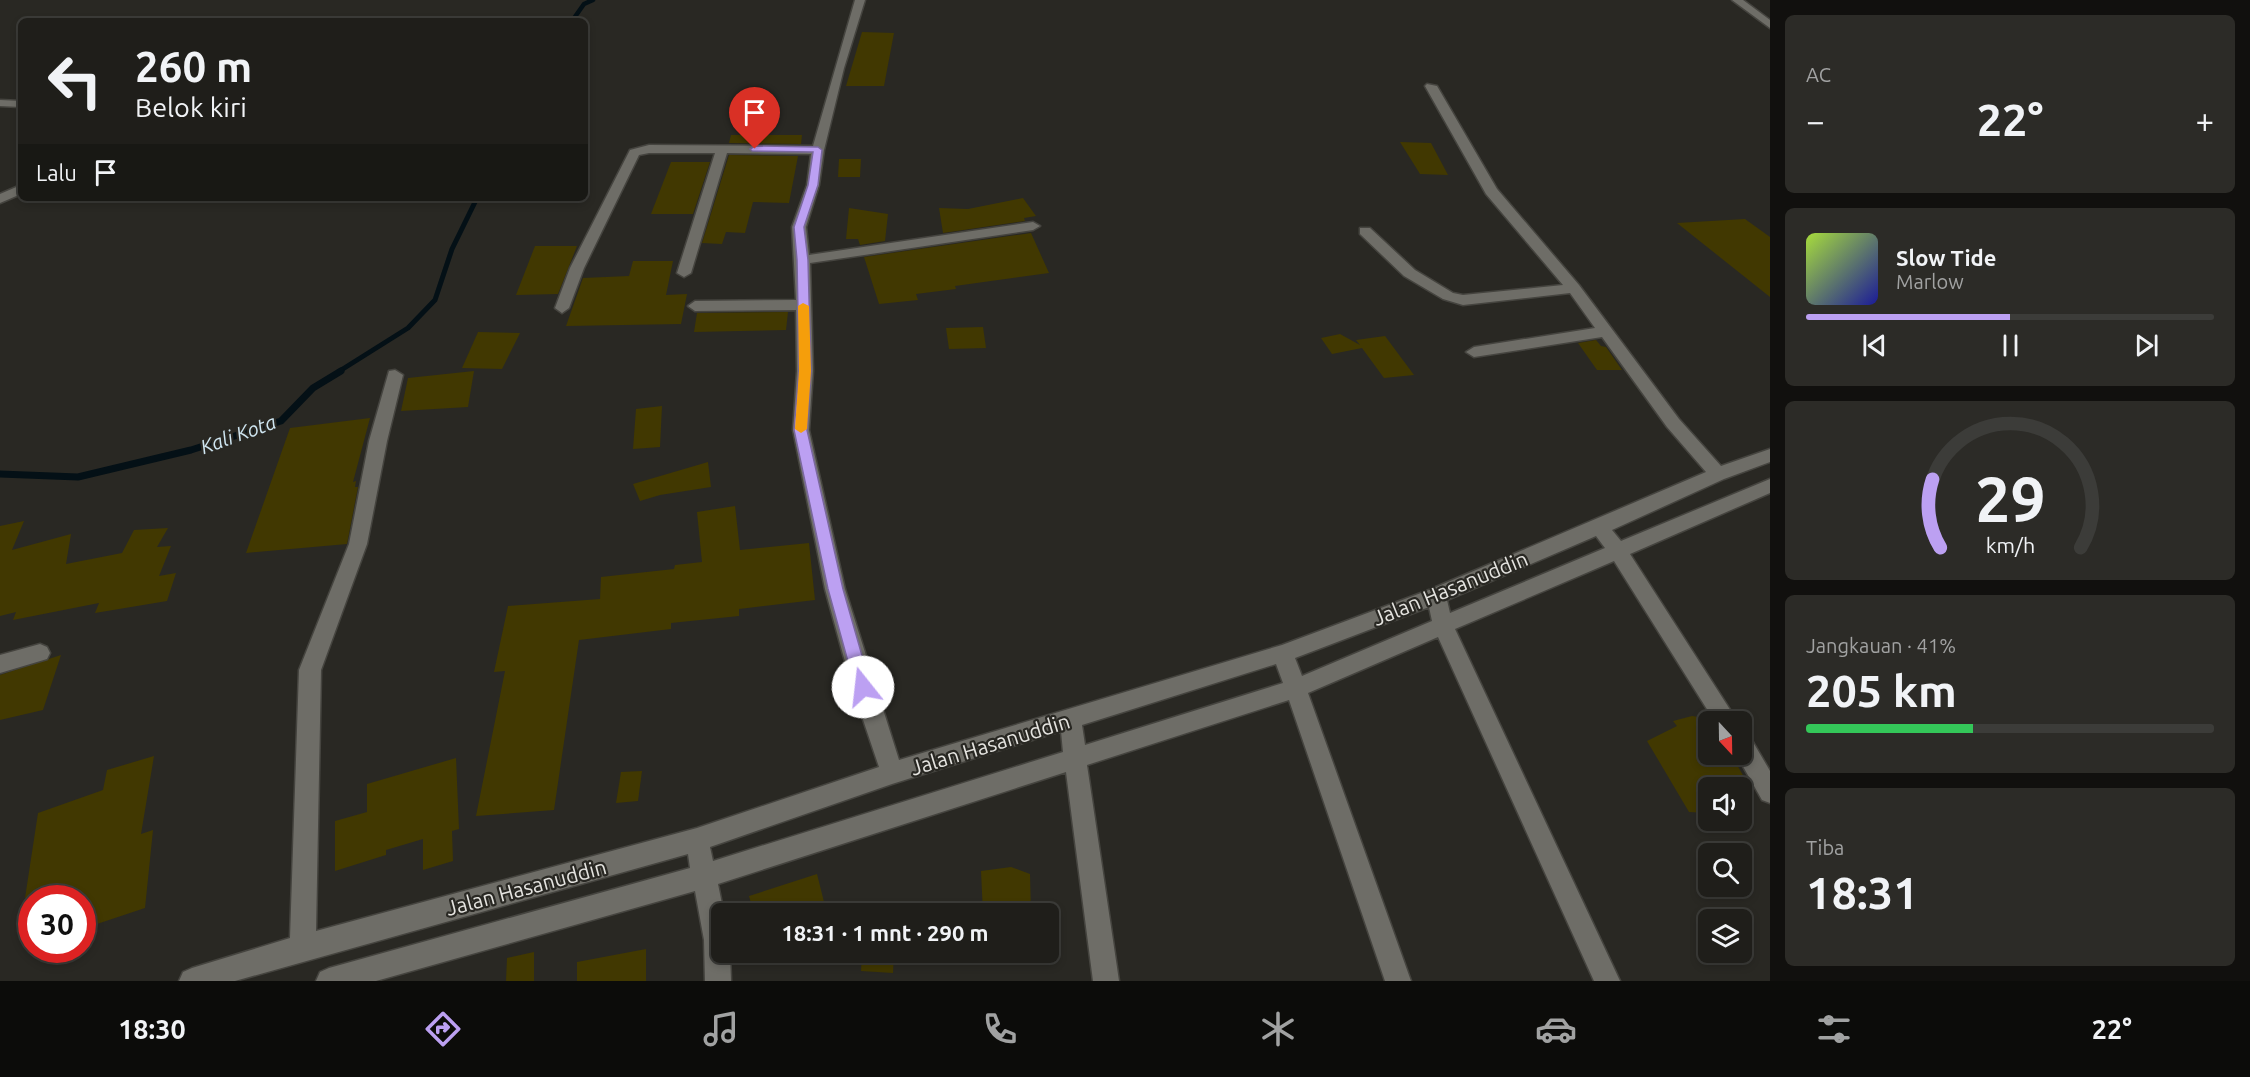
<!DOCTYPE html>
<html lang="id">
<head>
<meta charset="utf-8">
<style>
  :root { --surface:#1f1e1a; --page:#2c2b27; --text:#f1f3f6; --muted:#a1a2a2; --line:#3c3c39; --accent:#bca0f2 }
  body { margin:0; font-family:Ubuntu,sans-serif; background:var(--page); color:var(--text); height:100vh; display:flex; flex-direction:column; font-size:22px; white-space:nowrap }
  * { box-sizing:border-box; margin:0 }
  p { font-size:20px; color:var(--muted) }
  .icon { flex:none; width:33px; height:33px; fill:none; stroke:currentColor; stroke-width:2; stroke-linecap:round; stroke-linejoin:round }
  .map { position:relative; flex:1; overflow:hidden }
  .sheet { display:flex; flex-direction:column; gap:15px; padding:15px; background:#11100e; width:480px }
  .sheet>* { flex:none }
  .banner { position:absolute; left:18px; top:18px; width:570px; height:183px; border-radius:9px; box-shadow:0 3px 9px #0003,0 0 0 2px var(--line); background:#1f1e1a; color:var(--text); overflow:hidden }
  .needle { width:39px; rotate:158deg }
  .buttons { position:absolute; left:1698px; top:711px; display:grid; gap:12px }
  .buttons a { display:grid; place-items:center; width:54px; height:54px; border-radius:9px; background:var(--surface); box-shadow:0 3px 9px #0003,0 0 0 2px var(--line); font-size:30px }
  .speed { position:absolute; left:18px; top:885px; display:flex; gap:12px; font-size:30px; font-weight:700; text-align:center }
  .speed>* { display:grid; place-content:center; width:78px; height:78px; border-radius:50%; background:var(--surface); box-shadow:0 3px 9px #0003,0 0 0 2px var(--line); line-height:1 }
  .speed .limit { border:9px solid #d22; background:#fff; color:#111 }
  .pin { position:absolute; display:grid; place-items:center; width:51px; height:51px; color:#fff; margin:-62px -26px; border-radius:50% 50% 50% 0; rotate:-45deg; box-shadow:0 0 6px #0007 }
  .pin .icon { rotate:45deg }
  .me { position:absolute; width:66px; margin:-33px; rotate:344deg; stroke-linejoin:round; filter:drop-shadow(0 0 4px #0008) }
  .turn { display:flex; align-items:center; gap:21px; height:126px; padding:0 18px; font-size:27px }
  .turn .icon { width:78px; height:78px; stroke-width:2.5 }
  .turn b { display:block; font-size:42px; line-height:51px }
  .then { display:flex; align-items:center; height:57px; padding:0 18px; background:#0003; gap:12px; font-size:22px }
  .big { font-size:45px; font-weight:600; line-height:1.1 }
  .sheet .widget { flex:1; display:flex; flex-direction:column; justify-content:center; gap:9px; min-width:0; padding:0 21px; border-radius:9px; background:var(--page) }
  .sheet .dial { align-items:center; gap:0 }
  .dial svg { height:156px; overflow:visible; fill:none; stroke:var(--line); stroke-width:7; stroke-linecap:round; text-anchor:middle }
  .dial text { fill:var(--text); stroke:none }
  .song { display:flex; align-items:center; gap:18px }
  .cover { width:72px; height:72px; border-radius:9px; background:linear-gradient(135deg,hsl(80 70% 55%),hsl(240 70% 35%)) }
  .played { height:6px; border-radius:3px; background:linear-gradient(90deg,var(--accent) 50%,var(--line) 50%) }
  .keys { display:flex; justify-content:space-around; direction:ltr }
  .heat { display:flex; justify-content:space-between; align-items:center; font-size:33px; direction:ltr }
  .charge { height:9px; border-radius:4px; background:linear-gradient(90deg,#34c759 41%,var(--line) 0) }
  .trip { position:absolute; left:711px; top:903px; width:348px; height:60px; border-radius:9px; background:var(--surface); box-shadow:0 3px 9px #0003,0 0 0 2px var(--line); font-weight:600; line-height:60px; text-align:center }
  .tabs { display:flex; height:96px; justify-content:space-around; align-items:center; background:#0c0c0a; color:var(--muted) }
  .tabs .icon { width:42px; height:42px }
  .tabs .on { color:var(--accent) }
  .tabs b { font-size:27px; color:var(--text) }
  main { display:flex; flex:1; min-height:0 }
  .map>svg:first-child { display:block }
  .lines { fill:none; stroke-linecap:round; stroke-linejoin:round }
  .stream-far2 { stroke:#041016; stroke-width:4.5 }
  .stream-far1 { stroke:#041016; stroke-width:5 }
  .stream { stroke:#041016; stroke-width:7 }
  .building { fill:#413801 }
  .minor-casing { stroke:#45443f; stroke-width:3 }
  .minor { fill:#6e6d67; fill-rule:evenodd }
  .route { fill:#bca0f2; stroke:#7a689d; stroke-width:1.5 }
  .slow { fill:#f59e0b }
  .labels { text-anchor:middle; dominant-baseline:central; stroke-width:4.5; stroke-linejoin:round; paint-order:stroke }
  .water-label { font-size:20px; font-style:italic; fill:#cfe6f1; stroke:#292823 }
  .near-street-label { font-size:21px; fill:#e5e4e0; stroke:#292823 }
</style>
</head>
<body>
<main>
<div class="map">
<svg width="1770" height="981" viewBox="0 0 1770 981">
  <rect width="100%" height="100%" fill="#292823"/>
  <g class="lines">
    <polyline class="stream-far2" points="572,21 584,4 593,0"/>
    <polyline class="stream-far1" points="338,372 408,328 435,300 452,249 477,198"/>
    <polyline class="stream" points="0,474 78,477 191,450 281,421 313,388 341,371"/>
  </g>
  <g class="building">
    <polygon points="862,32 894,33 884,86 846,86"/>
    <polygon points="731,135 802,135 801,144 729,143"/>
    <polygon points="1400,142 1431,143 1448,175 1420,174"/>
    <polygon points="729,155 798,156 789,203 753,202 745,233 726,232 722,244 702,243"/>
    <polygon points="839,159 861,159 860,177 838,177"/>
    <polygon points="671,162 710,162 693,214 651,214"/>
    <polygon points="1023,198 1036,216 1024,218 1025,221 943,233 939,208 968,209"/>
    <polygon points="849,208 888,214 885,241 860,245 858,239 846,239"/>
    <polygon points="1745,219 1770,237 1770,297 1677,223"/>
    <polygon points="1031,233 1049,273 955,286 956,289 916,294 918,300 879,304 864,257"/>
    <polygon points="535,246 577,246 558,294 516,295"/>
    <polygon points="633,261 673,261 666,295 687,294 681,324 566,326 583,278 629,276"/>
    <polygon points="788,312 786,330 694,332 697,313"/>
    <polygon points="983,327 986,348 949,349 946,328"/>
    <polygon points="478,332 520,333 502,369 462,368"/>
    <polygon points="1340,334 1360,345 1356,340 1385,336 1414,375 1384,378 1362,348 1332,354 1321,338"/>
    <polygon points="1596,340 1601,346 1606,347 1622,370 1597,370 1578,343"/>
    <polygon points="474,371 468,407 401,411 408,378"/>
    <polygon points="662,406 660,447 633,449 636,409"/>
    <polygon points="370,418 353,482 356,481 355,487 358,487 347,544 246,553 290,428"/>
    <polygon points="708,462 711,487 660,495 640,501 633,484"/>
    <polygon points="735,506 740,550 809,543 815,600 739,609 739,616 671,623 671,629 579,640 554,810 476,816 505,671 494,672 508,606 600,599 601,577 674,569 675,565 702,562 697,512"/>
    <polygon points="24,521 12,550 71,534 66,564 122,553 134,530 168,528 157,547 171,546 159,576 176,573 167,601 95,613 99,603 13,620 16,612 0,616 0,526"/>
    <polygon points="61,655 43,710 0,720 0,675"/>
    <polygon points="1692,716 1710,719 1708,754 1731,754 1754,795 1742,795 1742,788 1708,788 1708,813 1689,812 1647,741 1677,726 1673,721"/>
    <polygon points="154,756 141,834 153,830 145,908 82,929 82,898 25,898 38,813 103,790 107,770"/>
    <polygon points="456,758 459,829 452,831 453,861 423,870 423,839 386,850 386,855 335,871 335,821 367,812 367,784"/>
    <polygon points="642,771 638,801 616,803 621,772"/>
    <polygon points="1011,867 1030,874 1031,914 983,914 981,871"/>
    <polygon points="817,874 827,914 754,914 749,896"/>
    <polygon points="646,949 646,981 577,981 577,962"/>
    <polygon points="534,952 534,981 506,981 507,958"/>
    <polygon points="862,952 894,952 893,973 861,971"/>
  </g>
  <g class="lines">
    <defs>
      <g id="minor">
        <path d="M855,0H865L844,68L824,150L819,185L806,227L809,255L1033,222L1040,226L1033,230L810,263L813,371L809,430L845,589L899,760L1282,645L1429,590L1706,472L1667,427L1602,337L1474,357L1466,352L1474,347L1595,328L1570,293L1463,305L1443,299L1404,276L1360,234V228H1370L1415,270L1453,293L1463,295L1563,285L1486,194L1425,86L1427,84L1437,86L1497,189L1579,285L1679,419L1721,466L1770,449V462L1724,479L1612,530L1621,541L1770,479V493L1630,554L1738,722H1715L1614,561L1455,629L1620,981H1594L1438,637L1308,693L1411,981H1385L1289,700L1087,765L1119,981H1093L1066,772L718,884L724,914H722V952H730L731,981H705L704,940L695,891L376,981H316L320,972L329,968L690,868L688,854L235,981H179L183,972L192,968L290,938L299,670L349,544L369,441L389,371L395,370L403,375L387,441L367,544L321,670L316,931L697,828L879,767L852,687L825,589L793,430L797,371L796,310L695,311L688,306L695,301L796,300L792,227L807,185L811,154L727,153L691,273L684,277L677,273L715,153H649L639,155L584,268L569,308L562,313L555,308L570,268L630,150L649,145L813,146ZM1596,536L1605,548L1450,613L1447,600ZM1429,607L1432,621L1302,676L1295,658ZM1276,664L1283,683L1085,745L1082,725ZM1061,731L1063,752L713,861L710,847L892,784Z"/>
        <polygon points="1732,0 1743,0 1770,20 1770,28"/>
        <polygon points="0,100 21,101 21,107 0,106"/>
        <polygon points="21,185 21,194 0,203 0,194"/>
        <polygon points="40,644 47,647 50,653 47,659 0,673 0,655"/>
        <polygon points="1742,734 1750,737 1770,771 1770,803 1762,800 1736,754 1742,754"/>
      </g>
    </defs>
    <use href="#minor" class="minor-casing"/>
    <use href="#minor" class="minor"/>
  </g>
  <polygon class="route" points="755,146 818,147 822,150 818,185 804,227 808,260 811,371 807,430 843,589 871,687 869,692 863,694 858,692 855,687 828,589 794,430 799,371 797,260 794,227 808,185 813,152 752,151 750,149"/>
  <polygon class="slow" points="803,303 809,306 811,371 807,429 801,433 795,429 799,371 798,306"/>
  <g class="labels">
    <g class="water-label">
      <text transform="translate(238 434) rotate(-20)">Kali Kota</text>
    </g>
    <g class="near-street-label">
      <text transform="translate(1450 588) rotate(-22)">Jalan Hasanuddin</text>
      <text transform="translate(990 744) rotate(-17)">Jalan Hasanuddin</text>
      <text transform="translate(526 887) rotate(-15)">Jalan Hasanuddin</text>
    </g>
  </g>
</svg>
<div class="buttons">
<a><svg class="needle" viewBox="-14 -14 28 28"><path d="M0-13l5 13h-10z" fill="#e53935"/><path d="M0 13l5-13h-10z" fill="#a1a2a2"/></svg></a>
<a><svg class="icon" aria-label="sound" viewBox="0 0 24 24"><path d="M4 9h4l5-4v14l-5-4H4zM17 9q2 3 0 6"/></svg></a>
<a><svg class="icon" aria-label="search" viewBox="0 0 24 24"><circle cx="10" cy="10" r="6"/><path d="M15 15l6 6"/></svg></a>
<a><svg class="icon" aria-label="layers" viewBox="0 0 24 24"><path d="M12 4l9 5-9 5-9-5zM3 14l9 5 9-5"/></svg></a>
</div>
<div class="speed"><div class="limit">30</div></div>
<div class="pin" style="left:755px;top:149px;background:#d93025"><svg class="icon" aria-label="arrive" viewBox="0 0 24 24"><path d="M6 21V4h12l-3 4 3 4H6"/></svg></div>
<svg class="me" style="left:863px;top:687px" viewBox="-20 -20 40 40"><circle r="19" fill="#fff"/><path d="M0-13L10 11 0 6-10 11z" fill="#bca0f2"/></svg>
<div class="trip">18:31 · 1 mnt · 290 m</div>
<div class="banner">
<div class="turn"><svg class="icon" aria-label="left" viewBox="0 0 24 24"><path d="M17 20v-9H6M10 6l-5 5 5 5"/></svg><div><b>260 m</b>Belok kiri</div></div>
<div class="then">Lalu<svg class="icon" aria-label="arrive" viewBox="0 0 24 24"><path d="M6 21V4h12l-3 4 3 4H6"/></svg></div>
</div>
</div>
<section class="sheet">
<div class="widget"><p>AC</p>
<div class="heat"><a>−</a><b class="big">22°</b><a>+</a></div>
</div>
<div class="widget">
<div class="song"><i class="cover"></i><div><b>Slow Tide</b><p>Marlow</p></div></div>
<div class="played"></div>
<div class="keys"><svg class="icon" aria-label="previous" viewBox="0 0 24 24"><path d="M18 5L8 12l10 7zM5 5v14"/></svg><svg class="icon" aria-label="pause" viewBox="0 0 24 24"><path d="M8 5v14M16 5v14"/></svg><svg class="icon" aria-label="next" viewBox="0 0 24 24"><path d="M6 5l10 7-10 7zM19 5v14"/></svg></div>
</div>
<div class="widget dial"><svg viewBox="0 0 100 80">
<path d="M14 69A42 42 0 1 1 86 69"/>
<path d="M14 69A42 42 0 0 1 10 34" stroke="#bca0f2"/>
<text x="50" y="56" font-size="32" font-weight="700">29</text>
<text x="50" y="72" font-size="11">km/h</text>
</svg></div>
<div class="widget"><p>Jangkauan · 41%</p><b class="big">205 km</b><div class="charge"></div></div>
<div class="widget"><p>Tiba</p><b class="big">18:31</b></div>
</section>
</main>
<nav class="tabs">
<b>18:30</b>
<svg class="icon on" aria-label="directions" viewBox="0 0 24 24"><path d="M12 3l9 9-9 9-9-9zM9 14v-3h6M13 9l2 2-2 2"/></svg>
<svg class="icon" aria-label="music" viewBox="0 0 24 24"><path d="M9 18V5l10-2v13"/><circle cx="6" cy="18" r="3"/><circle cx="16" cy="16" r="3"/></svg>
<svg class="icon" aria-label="phone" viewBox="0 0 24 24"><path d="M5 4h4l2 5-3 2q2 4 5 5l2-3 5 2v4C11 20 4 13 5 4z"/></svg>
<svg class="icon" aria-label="climate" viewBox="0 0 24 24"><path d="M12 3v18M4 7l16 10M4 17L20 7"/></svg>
<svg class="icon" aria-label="car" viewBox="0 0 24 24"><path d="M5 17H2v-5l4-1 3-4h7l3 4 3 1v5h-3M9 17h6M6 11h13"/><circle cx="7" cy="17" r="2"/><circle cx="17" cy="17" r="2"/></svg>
<svg class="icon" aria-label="filters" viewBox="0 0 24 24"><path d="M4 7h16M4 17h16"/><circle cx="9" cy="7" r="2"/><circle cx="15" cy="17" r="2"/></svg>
<b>22°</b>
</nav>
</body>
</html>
